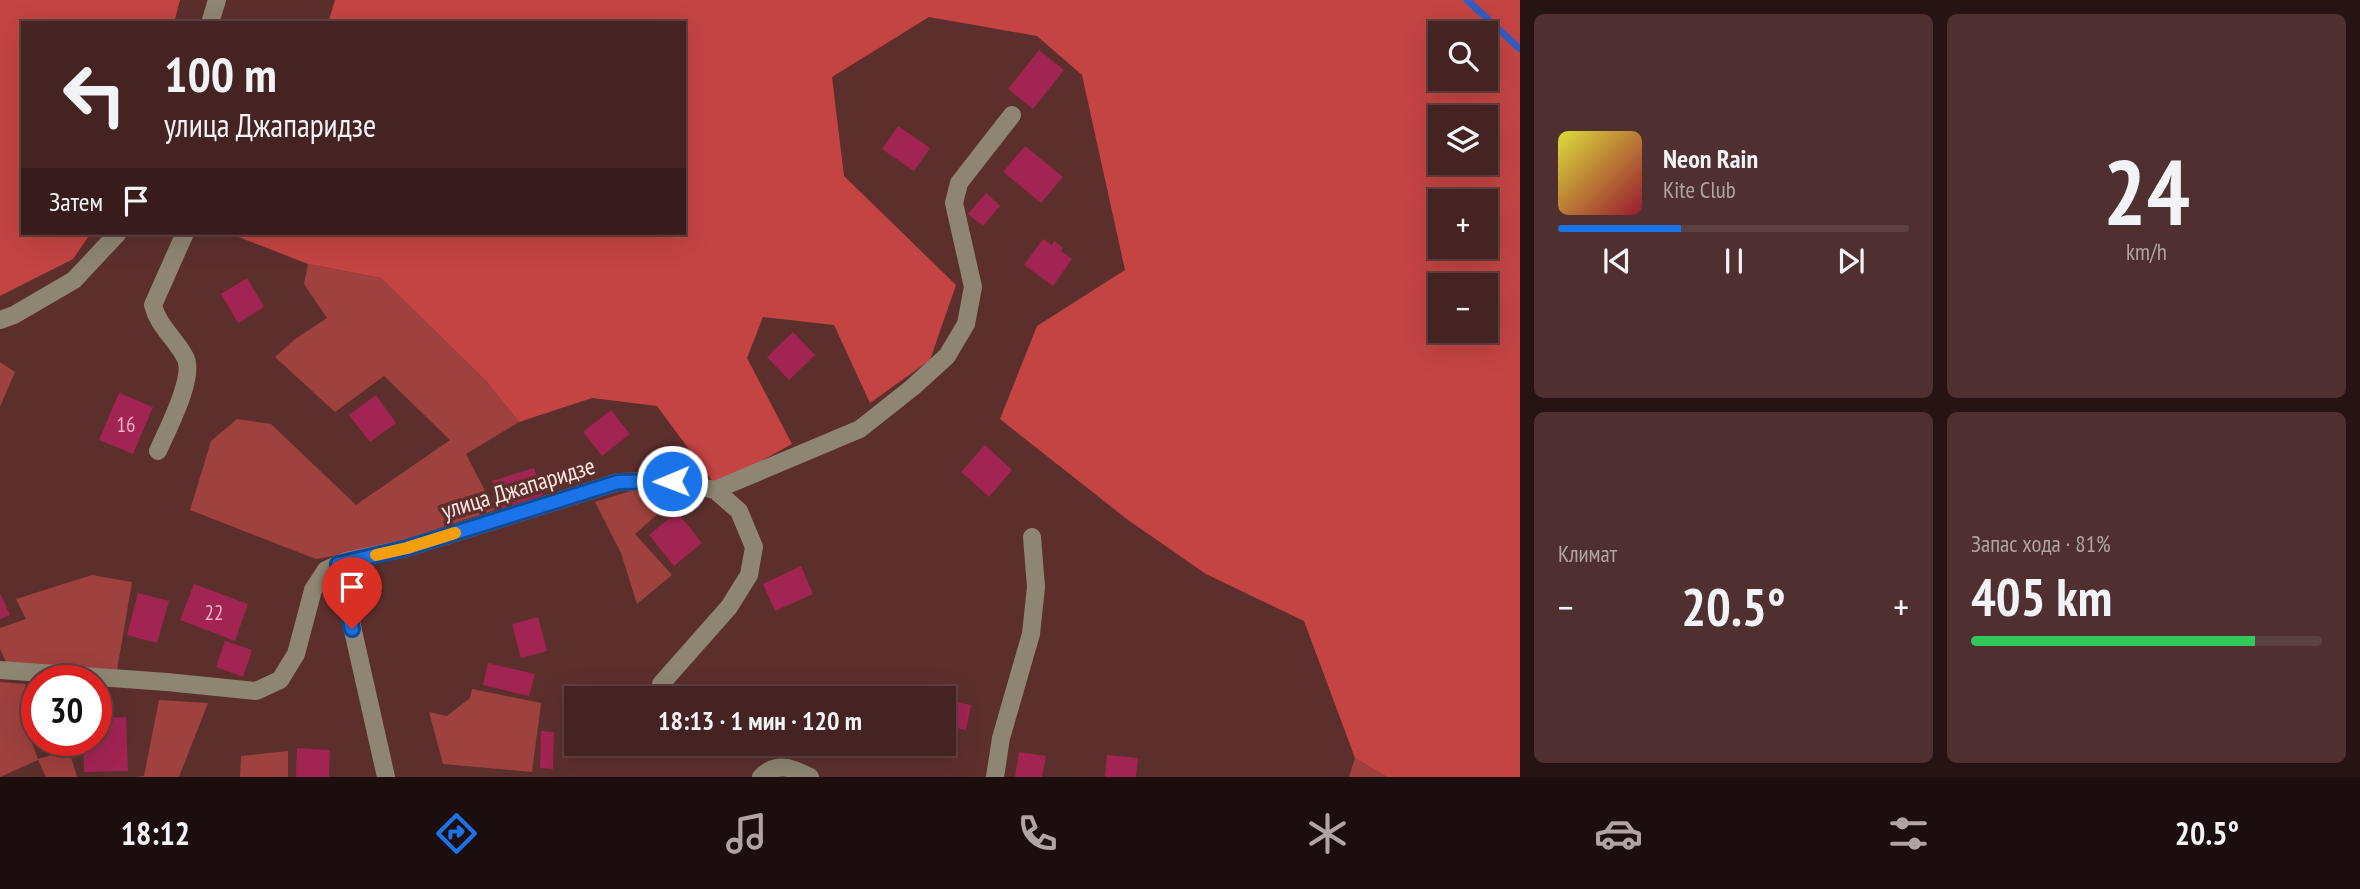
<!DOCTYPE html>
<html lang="ru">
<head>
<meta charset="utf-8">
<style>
  :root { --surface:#452322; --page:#4f2f2f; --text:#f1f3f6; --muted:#b0a4a5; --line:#5d4040; --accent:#1a73e8 }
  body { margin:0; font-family:"PT Sans Narrow",sans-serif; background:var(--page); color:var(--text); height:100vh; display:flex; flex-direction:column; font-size:26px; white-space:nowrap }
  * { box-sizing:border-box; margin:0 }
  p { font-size:23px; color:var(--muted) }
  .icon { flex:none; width:38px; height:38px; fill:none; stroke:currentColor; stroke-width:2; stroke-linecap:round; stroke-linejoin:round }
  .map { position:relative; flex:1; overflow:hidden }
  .side { display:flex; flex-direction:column; gap:14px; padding:14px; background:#261313; width:840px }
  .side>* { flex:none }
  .hud { position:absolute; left:21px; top:21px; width:665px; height:214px; border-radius:0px; box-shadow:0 7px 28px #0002,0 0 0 2px var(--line); background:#452322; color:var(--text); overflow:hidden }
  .controls { position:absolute; left:1428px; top:21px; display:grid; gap:14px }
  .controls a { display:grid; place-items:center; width:70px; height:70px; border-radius:0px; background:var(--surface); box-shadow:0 7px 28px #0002,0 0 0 2px var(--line); font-size:35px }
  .speed { position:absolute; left:21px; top:665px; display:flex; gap:14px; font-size:35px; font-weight:700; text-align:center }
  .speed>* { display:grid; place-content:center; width:91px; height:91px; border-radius:50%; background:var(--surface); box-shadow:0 7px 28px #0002,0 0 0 2px var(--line); line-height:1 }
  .speed .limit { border:10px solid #d22; background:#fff; color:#111 }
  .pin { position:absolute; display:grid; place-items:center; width:60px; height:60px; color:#fff; margin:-72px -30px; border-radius:50% 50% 50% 0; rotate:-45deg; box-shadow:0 0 7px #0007 }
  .pin .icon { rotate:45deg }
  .me { position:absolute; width:77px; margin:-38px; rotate:269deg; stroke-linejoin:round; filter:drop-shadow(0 0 5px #0008) }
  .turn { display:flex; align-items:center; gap:24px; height:147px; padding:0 28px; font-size:32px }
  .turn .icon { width:91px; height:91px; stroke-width:2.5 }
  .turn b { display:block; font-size:49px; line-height:60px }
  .then { display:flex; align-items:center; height:66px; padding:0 28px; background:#0003; gap:14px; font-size:26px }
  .big { font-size:52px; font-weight:700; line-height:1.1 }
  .side .widget { flex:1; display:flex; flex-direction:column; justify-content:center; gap:10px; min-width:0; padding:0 24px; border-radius:10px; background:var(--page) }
  .side .dial { align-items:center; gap:0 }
  .dial b { font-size:91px; line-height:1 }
  .song { display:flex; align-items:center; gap:21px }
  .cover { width:84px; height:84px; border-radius:10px; background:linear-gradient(135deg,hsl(60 70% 55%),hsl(350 70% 35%)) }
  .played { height:7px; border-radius:4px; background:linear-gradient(90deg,var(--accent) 35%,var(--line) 35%) }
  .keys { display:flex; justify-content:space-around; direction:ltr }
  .heat { display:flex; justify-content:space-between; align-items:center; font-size:38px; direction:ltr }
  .charge { height:10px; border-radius:5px; background:linear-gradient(90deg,#34c759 81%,var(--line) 0) }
  .side .tiles { flex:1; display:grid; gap:14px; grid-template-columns:repeat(2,1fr) }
  .trip { position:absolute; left:564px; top:686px; width:392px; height:70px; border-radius:0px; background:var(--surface); box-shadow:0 7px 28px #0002,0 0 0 2px var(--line); font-weight:700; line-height:70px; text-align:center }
  .menu { display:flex; height:112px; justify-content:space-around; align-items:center; background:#1c0e0e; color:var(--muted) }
  .menu .icon { width:49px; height:49px }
  .menu .selected { color:var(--accent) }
  .menu b { font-size:32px; color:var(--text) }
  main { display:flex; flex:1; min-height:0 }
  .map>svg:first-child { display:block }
  .green { fill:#9f413e }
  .forest { fill:#c34443; fill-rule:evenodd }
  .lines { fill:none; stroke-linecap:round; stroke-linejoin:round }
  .stream { stroke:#345dc1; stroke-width:7 }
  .building { fill:#a12452 }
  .minor { stroke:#8e8572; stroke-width:18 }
  .route-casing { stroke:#114b97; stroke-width:18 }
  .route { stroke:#1a73e8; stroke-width:12 }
  .slow { stroke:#f59e0b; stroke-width:12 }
  .labels { text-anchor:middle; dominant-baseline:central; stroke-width:7; stroke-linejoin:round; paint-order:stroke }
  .number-label { font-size:21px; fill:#e7b6c0 }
  .street-label { font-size:24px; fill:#fee6e4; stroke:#5c2f2d }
</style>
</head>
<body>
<main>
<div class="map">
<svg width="1520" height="777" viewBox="0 0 1520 777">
  <rect width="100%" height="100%" fill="#5c2f2d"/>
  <g class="green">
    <polygon points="308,264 381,278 486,381 519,422 466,454 495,510 378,548 316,559 190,510 211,441 237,419 271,424 356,505 450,440 384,376 335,412 275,357 295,339 327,318 304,284"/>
    <polygon points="0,362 15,372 0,407"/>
    <polygon points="647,486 679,495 635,534 672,575 637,604 621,553 595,502"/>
    <polygon points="92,575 132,582 117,670 6,662 0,649 0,628 26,619 16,599"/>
    <polygon points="0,682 26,684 19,709 38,759 69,750 77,777 46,777 38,760 0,777"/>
    <polygon points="472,689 541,703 532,772 443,764 429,712 447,716 470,698"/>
    <polygon points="159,700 208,703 179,777 134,777 144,776"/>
    <polygon points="288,751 288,777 240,777 241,756"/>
    <polygon points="1355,758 1387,777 1349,777"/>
  </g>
  <g class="forest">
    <polygon points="0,0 180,0 174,23 23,23 23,233 91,233 73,259 0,296"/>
    <path d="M335,0H1520V777H1387L1355,758L1304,621L1206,574L1128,520L1000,419L1037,326L1125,270L1082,75L1037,36L929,17L832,77L844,176L956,285L930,360L870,403L834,325L763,317L747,358L792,444L716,486L657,406L592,398L519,422L486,381L381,278L308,264L228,233H684V23H328ZM1440,33H1486V79H1440ZM1440,117H1486V163H1440ZM1440,201H1486V247H1440ZM1440,285H1486V331H1440Z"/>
  </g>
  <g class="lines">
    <polyline class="stream" points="1467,0 1520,49"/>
  </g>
  <g class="building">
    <polygon points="1039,50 1064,70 1033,109 1008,89"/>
    <polygon points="898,126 930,148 914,171 882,149"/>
    <polygon points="1025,146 1063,177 1041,203 1003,172"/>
    <polygon points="986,193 1000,206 983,226 968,214"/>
    <polygon points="1043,239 1052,245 1054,241 1063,248 1061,251 1072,259 1053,286 1024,265"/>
    <polygon points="247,278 264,307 238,323 221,294"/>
    <polygon points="793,332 815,355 789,380 767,357"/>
    <polygon points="119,393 153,407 133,454 99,440"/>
    <polygon points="376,395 396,423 370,442 349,415"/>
    <polygon points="611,410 630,434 602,456 583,432"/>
    <polygon points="985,445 1012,470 989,497 961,472"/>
    <polygon points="534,468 543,495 500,509 492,481"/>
    <polygon points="677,512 702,543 674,566 649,535"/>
    <polygon points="801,566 813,594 775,611 763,584"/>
    <polygon points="194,584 248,604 235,641 180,620"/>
    <polygon points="0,593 10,615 0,619"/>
    <polygon points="138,593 169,601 157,643 127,635"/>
    <polygon points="538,617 547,651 521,658 512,624"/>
    <polygon points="225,641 252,650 243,677 216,667"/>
    <polygon points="488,663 535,674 529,696 483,685"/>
    <polygon points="671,689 682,698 663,698"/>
    <polygon points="943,699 971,705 966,730 943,725"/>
    <polygon points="37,711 37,738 27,714"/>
    <polygon points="126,717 128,771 84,772 83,740 96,740 96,718"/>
    <polygon points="541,731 554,732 553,769 540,768"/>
    <polygon points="37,740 60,740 40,748"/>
    <polygon points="297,748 330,750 329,777 296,777"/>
    <polygon points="1019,752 1046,756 1042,777 1015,777"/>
    <polygon points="1107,755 1138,758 1136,777 1105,777"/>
  </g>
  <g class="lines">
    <g class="minor">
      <polyline points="210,23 217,0"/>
      <polyline points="0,320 14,315 74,280 118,233"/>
      <path d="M158,451C167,430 196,376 185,357C175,338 158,326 153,305L185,233"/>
      <polyline points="715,490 860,429 913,387 947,356 966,324 973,287 954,203 959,183 1012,115"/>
      <polyline points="338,564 386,777"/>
      <polyline points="0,670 167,682 256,691 280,680 296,654 313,590 326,570 346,561 407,548 618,482 672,481 715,490 739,511 754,547 749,575 729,607 661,684"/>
      <path d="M761,777C777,761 792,768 810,777"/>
      <polyline points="995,777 1001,738 1031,634 1036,587 1032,537"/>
    </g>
  </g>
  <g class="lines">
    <defs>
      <polyline id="route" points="352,629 338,564 407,548 618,482 672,481"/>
    </defs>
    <use href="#route" class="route-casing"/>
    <use href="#route" class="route"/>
    <polyline class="slow" points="376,555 407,548 455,533"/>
  </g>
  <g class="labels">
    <g class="number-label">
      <text x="126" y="424">16</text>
      <text x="214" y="612">22</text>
    </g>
    <g class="street-label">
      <text transform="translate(518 488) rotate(-17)">улица Джапаридзе</text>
    </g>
  </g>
</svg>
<div class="controls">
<a><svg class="icon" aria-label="search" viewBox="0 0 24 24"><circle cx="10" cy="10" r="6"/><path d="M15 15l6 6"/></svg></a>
<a><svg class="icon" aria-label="layers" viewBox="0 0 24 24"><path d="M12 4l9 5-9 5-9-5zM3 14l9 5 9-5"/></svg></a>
<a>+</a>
<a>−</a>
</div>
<div class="speed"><div class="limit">30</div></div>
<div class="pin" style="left:352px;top:629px;background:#d93025"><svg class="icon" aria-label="arrive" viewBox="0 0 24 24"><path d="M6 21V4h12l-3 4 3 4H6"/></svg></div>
<svg class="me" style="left:672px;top:481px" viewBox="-20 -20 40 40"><circle r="17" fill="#1a73e8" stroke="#fff" stroke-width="3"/><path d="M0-11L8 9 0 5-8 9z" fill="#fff"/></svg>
<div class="trip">18:13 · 1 мин · 120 m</div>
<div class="hud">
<div class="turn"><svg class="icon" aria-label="left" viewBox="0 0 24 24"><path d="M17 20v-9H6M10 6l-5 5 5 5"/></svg><div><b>100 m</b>улица Джапаридзе</div></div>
<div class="then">Затем<svg class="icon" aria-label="arrive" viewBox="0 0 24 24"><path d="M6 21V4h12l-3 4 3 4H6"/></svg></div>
</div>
</div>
<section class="side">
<div class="tiles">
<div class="widget">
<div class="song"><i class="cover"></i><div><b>Neon Rain</b><p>Kite Club</p></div></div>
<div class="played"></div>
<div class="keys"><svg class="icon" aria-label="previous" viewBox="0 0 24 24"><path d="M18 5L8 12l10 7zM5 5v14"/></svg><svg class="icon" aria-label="pause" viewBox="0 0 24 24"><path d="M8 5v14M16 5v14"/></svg><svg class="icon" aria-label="next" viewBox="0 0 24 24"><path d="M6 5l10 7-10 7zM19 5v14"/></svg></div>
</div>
<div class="widget dial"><b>24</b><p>km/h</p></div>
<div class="widget"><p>Климат</p>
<div class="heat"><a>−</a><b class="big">20.5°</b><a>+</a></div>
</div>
<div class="widget"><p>Запас хода · 81%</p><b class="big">405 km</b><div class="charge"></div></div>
</div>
</section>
</main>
<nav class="menu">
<b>18:12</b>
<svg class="icon selected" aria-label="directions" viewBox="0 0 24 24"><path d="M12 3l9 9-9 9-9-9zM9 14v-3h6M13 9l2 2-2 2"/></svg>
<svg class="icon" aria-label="music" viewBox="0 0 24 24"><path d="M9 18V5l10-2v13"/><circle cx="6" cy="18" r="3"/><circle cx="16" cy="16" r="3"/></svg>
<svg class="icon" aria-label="phone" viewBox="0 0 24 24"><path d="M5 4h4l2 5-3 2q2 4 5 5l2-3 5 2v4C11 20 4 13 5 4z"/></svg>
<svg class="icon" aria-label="climate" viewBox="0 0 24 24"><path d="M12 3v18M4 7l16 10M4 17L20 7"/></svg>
<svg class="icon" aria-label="car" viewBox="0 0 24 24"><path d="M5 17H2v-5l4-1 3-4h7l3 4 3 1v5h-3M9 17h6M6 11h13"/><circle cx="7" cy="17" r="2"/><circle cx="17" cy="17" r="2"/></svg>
<svg class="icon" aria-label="filters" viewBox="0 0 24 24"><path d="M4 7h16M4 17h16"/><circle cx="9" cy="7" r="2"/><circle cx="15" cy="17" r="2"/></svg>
<b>20.5°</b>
</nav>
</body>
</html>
